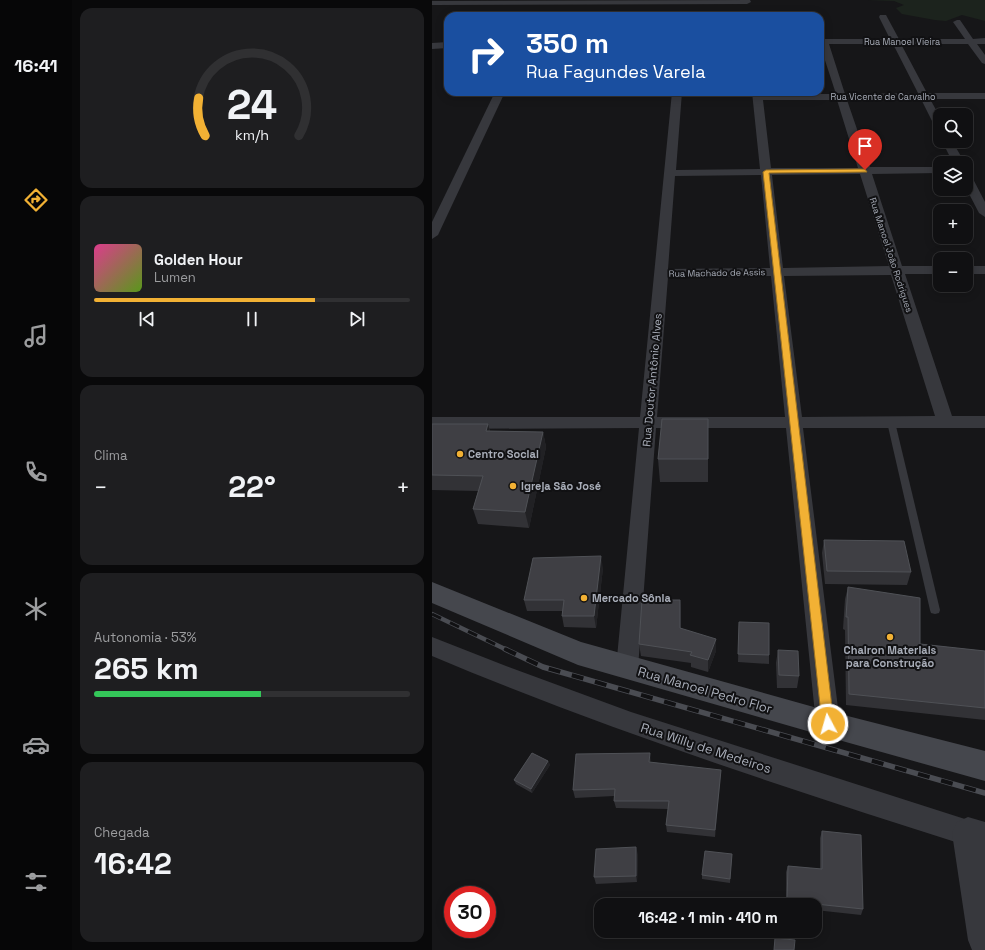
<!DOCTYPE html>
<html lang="pt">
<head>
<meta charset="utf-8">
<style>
  :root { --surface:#101012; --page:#1e1e20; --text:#f1f3f6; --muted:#9c9d9f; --line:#303032; --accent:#f2b134 }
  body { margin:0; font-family:"Space Grotesk",sans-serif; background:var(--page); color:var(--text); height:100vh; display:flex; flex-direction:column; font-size:15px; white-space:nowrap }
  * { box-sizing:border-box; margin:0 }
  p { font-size:13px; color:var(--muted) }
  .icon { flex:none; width:22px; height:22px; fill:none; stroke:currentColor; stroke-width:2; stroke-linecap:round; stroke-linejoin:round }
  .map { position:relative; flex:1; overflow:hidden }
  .drawer { display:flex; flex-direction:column; gap:8px; padding:8px; background:#09090a; width:360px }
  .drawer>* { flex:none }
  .banner { position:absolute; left:12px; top:12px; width:380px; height:84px; border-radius:12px; box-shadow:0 2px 10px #0003,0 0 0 1px var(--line); background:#1a4fa0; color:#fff; overflow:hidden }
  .controls { position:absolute; left:501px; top:108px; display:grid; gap:8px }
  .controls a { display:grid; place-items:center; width:40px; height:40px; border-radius:8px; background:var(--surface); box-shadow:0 2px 10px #0003,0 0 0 1px var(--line); font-size:20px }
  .speed { position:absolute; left:12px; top:886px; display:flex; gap:8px; font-size:20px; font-weight:700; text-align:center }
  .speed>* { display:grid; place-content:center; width:52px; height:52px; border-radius:50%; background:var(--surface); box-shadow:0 2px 10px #0003,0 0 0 1px var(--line); line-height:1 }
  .speed .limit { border:6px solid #d22; background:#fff; color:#111 }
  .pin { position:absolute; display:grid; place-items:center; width:34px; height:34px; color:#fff; margin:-41px -17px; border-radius:50% 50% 50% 0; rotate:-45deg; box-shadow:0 0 4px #0007 }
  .pin .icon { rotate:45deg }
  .me { position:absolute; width:44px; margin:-22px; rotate:354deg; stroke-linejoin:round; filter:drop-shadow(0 0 3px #0008) }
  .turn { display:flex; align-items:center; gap:14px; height:84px; padding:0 16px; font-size:18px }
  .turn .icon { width:52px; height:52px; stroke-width:2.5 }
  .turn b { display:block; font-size:28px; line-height:34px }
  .big { font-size:30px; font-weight:700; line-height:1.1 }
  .drawer .widget { flex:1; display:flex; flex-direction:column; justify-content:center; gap:6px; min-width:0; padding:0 14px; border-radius:12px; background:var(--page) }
  .drawer .dial { align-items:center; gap:0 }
  .dial svg { height:104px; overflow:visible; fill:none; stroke:var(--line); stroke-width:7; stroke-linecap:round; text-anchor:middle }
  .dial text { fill:var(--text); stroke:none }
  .song { display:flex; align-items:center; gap:12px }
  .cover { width:48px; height:48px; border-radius:6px; background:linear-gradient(135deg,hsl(330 70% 55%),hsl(90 70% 35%)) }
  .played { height:4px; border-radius:2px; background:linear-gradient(90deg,var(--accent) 70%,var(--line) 70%) }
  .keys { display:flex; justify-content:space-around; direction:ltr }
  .heat { display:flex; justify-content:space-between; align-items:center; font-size:22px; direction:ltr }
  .charge { height:6px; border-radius:3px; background:linear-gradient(90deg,#34c759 53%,var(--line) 0) }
  .trip { position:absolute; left:162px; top:898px; width:228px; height:40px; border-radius:12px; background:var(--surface); box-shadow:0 2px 10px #0003,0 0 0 1px var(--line); font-weight:700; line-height:40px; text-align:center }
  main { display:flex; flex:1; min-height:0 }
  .menu { display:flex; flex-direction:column; width:72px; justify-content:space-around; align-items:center; background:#060607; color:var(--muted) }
  .menu .icon { width:28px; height:28px }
  .menu .on { color:var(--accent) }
  .menu b { font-size:18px; color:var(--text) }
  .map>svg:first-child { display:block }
  .green { fill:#1c231d }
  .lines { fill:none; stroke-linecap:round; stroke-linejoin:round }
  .service { fill:#37383d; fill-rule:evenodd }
  .minor { fill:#37383d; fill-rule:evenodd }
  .tertiary { fill:#37383d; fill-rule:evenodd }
  .secondary { fill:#45474d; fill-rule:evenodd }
  .rail-far1-casing { stroke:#4a4c52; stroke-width:4.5 }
  .rail-casing { stroke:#4a4c52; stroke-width:5.5 }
  .rail-far1 { stroke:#111113; stroke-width:3; stroke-dasharray:10; stroke-linecap:butt }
  .rail { stroke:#111113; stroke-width:4; stroke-dasharray:12; stroke-linecap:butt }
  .wall { fill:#323236 }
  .shaded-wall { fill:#212124 }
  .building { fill:#3f3f44; stroke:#4f5156 }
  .route { fill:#f2b134; stroke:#9d7322 }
  .poi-dot { fill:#f2b134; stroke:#111113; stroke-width:1.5 }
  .labels { text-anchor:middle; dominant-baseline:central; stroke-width:4; stroke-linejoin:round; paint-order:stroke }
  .far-street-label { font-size:9px; fill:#a8adb8; stroke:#111113 }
  .street-label { font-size:11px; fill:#a8adb8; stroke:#111113 }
  .poi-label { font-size:11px; font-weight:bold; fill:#a8adb8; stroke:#111113; text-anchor:start }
  .near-street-label { font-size:13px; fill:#a8adb8; stroke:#111113 }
</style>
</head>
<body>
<main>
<nav class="menu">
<b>16:41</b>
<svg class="icon on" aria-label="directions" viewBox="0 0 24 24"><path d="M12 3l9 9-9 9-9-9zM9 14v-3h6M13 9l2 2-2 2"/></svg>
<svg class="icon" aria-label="music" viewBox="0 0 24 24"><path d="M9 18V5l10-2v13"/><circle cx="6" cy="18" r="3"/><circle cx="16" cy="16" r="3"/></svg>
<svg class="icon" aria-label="phone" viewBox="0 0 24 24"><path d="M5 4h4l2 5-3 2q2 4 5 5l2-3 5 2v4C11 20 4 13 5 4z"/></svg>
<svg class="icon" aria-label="climate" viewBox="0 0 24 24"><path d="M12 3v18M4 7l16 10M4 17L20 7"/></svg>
<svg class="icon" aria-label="car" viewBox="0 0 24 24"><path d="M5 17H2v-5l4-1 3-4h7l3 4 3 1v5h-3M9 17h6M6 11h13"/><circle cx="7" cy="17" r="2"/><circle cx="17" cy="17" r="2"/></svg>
<svg class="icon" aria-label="filters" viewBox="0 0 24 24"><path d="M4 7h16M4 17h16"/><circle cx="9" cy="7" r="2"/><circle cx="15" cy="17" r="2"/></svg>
</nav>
<section class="drawer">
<div class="widget dial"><svg viewBox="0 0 100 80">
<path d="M14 69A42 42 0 1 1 86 69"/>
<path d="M14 69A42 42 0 0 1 9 40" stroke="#f2b134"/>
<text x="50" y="56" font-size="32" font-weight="700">24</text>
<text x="50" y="72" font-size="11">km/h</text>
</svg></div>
<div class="widget">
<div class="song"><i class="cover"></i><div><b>Golden Hour</b><p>Lumen</p></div></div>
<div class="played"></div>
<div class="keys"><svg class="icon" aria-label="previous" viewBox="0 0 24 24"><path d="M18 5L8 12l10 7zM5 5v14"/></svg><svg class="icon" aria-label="pause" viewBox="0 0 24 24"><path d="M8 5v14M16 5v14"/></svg><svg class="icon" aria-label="next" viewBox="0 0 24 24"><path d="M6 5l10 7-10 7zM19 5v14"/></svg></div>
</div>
<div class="widget"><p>Clima</p>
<div class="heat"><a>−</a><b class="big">22°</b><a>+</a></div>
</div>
<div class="widget"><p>Autonomia · 53%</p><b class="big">265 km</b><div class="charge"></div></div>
<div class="widget"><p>Chegada</p><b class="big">16:42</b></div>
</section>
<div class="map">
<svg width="553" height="950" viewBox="0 0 553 950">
  <rect width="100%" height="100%" fill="#161618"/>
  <polygon class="green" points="436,0 553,0 553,21 530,15 514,21 503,20 470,14 464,8 472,5 462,1"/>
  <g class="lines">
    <polygon class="service" points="459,419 463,422 508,610 507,613 503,614 499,613 498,610 455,422"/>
    <g class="minor">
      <polygon points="318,0 319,2 315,4 0,5 0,1"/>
      <path d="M448,15H454L467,39H533L521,22L525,20H528L541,39L553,38V44H545L553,55V64L550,63L536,44H469L495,93H553V99H498L508,117V130L503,127L489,99L415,100L438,167H508V173L440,174L470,266H508V274H473L520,416H553V428H371L408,724L404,732L396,735L388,732L384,724L354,428H224L206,668L203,675L195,678L187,675L184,668L207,428L0,429V417H208L240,92H250L244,170L328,169L320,92H330V94H404L388,45V39H458L447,17ZM397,44H461L486,93L413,94ZM331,100H405L426,168H339ZM428,174L457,266L351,268L340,175ZM329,175L338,268L236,269L243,176ZM459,275L503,416L370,417L352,276ZM339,276L353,417H225L236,277Z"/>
      <polygon points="16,42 16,48 0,49 0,43"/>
      <polygon points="63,92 73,92 6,235 0,239 0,222"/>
      <polygon points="510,141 520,141 533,163 521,163"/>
      <polygon points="534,174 540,177 553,202 553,217 547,213 534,188"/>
      <rect x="534" y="266" width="19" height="8"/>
      <path d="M0,637L74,666L199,712L536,820L545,824L549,833L545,842L536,846C355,788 175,730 0,656Z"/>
    </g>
    <polygon class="tertiary" points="536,817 553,822 553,950 540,950 536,940 520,833 525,822"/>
    <polygon class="secondary" points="0,582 149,642 396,711 553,751 553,781 396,737 146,665 0,603"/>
    <defs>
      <polyline id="rail-far1" points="0,614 75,650"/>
      <polyline id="rail" points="73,649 111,667 553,793"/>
    </defs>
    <use href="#rail-far1" class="rail-far1-casing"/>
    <use href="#rail" class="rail-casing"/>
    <use href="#rail-far1" class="rail-far1"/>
    <use href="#rail" class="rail"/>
  </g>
  <g class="wall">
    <polygon points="276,419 276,482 228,482 226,459"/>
    <polygon points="0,424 56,424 58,431 111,432 114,447 97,528 46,524 41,509 46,491 0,490"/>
    <polygon points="392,540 479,572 475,585 393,584 390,553"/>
    <polygon points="171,568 164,628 132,627 130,616 131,611 95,611 92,600"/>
    <polygon points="416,587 488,644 553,651 553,720 414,705 413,630 411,629 413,599"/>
    <polygon points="248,600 249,628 284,651 276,672 259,667 259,663 209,656 207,644"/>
    <polygon points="307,622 337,655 337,664 306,662"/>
    <polygon points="346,650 367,676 365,688 345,688 344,663"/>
    <polygon points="219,760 218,762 289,770 283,837 235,832 234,825 236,809 184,808 182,801 182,796 143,798 141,790"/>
    <polygon points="116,761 118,765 100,793 84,784 82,780"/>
    <polygon points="390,831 431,909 429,915 383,910 383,905 354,905 354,872 356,866 388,869 388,838"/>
    <polygon points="206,854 205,882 164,884 162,877"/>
    <polygon points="300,854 298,883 270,879 270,875"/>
  </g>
  <g class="shaded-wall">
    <polygon points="56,424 60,440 54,431"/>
    <polygon points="111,432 114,447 97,528 93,512"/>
    <polygon points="169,556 171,568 164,628 162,616"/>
    <polygon points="248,600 249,612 249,640 248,628"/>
    <polygon points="284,639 284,651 276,672 276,660"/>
    <polygon points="218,753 219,760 218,770 217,762"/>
    <polygon points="116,761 118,765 100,793 99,789"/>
    <polygon points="289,770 289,777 283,837 283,830"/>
    <polygon points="204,847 206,854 205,882 204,876"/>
  </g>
  <g class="building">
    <polygon points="230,419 276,419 276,459 226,459"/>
    <polygon points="0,424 56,424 54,431 111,432 93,512 41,509 51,476 0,475"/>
    <polygon points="392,540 472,541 479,572 395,571"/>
    <polygon points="169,556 162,616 130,616 132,600 92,600 101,558"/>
    <polygon points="416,587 488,598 488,644 553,651 553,708 417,694 416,617 414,617"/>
    <polygon points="210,600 248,600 248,628 284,639 276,660 258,655 260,652 207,644"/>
    <polygon points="307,622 337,623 337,655 306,654"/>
    <polygon points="346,650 366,651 367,676 347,675"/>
    <polygon points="100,753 116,761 99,789 82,780"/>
    <polygon points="218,753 217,762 289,770 283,830 234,825 237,801 182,801 183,789 141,790 144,754"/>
    <polygon points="390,831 429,835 431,909 355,901 356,866 390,869"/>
    <polygon points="204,847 204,876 162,877 164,849"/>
    <polygon points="273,851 300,854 298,879 270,875"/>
    <polygon points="343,938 363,940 362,950 342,950"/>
  </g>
  <polygon class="route" points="433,169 435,172 337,173 402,724 400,728 396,730 392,728 390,724 331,172 334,170"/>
  <g class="poi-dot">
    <circle cx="28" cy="454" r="4"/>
    <circle cx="81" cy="486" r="4"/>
    <circle cx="152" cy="598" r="4"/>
    <circle cx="458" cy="637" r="4"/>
  </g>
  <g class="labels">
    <g class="far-street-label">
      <text x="470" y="42">Rua Manoel Vieira</text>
      <text x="451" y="97">Rua Vicente de Carvalho</text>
      <text transform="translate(459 255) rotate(72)">Rua Manoel João Rodrigues</text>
      <text transform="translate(285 273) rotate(-1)">Rua Machado de Assis</text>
    </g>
    <g class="street-label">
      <text transform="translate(220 380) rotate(-85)">Rua Doutor Antônio Alves</text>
    </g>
    <g class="poi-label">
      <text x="36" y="454">Centro Social</text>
      <text x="89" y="486">Igreja São José</text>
      <text x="160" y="598">Mercado Sônia</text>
      <text x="458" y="650" text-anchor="middle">Chairon Materiais<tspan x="458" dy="13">para Construção</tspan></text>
    </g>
    <g class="near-street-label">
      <text transform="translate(273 690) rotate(16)">Rua Manoel Pedro Flor</text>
      <text transform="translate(274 748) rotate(18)">Rua Willy de Medeiros</text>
    </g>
  </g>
</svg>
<div class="controls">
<a><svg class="icon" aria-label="search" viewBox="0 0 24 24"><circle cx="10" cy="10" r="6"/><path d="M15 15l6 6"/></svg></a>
<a><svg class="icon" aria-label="layers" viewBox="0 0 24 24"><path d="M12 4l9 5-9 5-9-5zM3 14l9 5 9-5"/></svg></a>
<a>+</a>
<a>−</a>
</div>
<div class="speed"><div class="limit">30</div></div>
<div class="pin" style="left:433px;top:170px;background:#d93025"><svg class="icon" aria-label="arrive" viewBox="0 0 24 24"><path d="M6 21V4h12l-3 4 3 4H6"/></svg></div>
<svg class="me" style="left:396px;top:724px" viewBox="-20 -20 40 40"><circle r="17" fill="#f2b134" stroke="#fff" stroke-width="3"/><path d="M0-11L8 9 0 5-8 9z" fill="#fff"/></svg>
<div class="trip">16:42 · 1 min · 410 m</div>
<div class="banner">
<div class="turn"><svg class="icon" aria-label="right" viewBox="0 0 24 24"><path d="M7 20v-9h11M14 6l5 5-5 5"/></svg><div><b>350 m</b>Rua Fagundes Varela</div></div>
</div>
</div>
</main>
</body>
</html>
